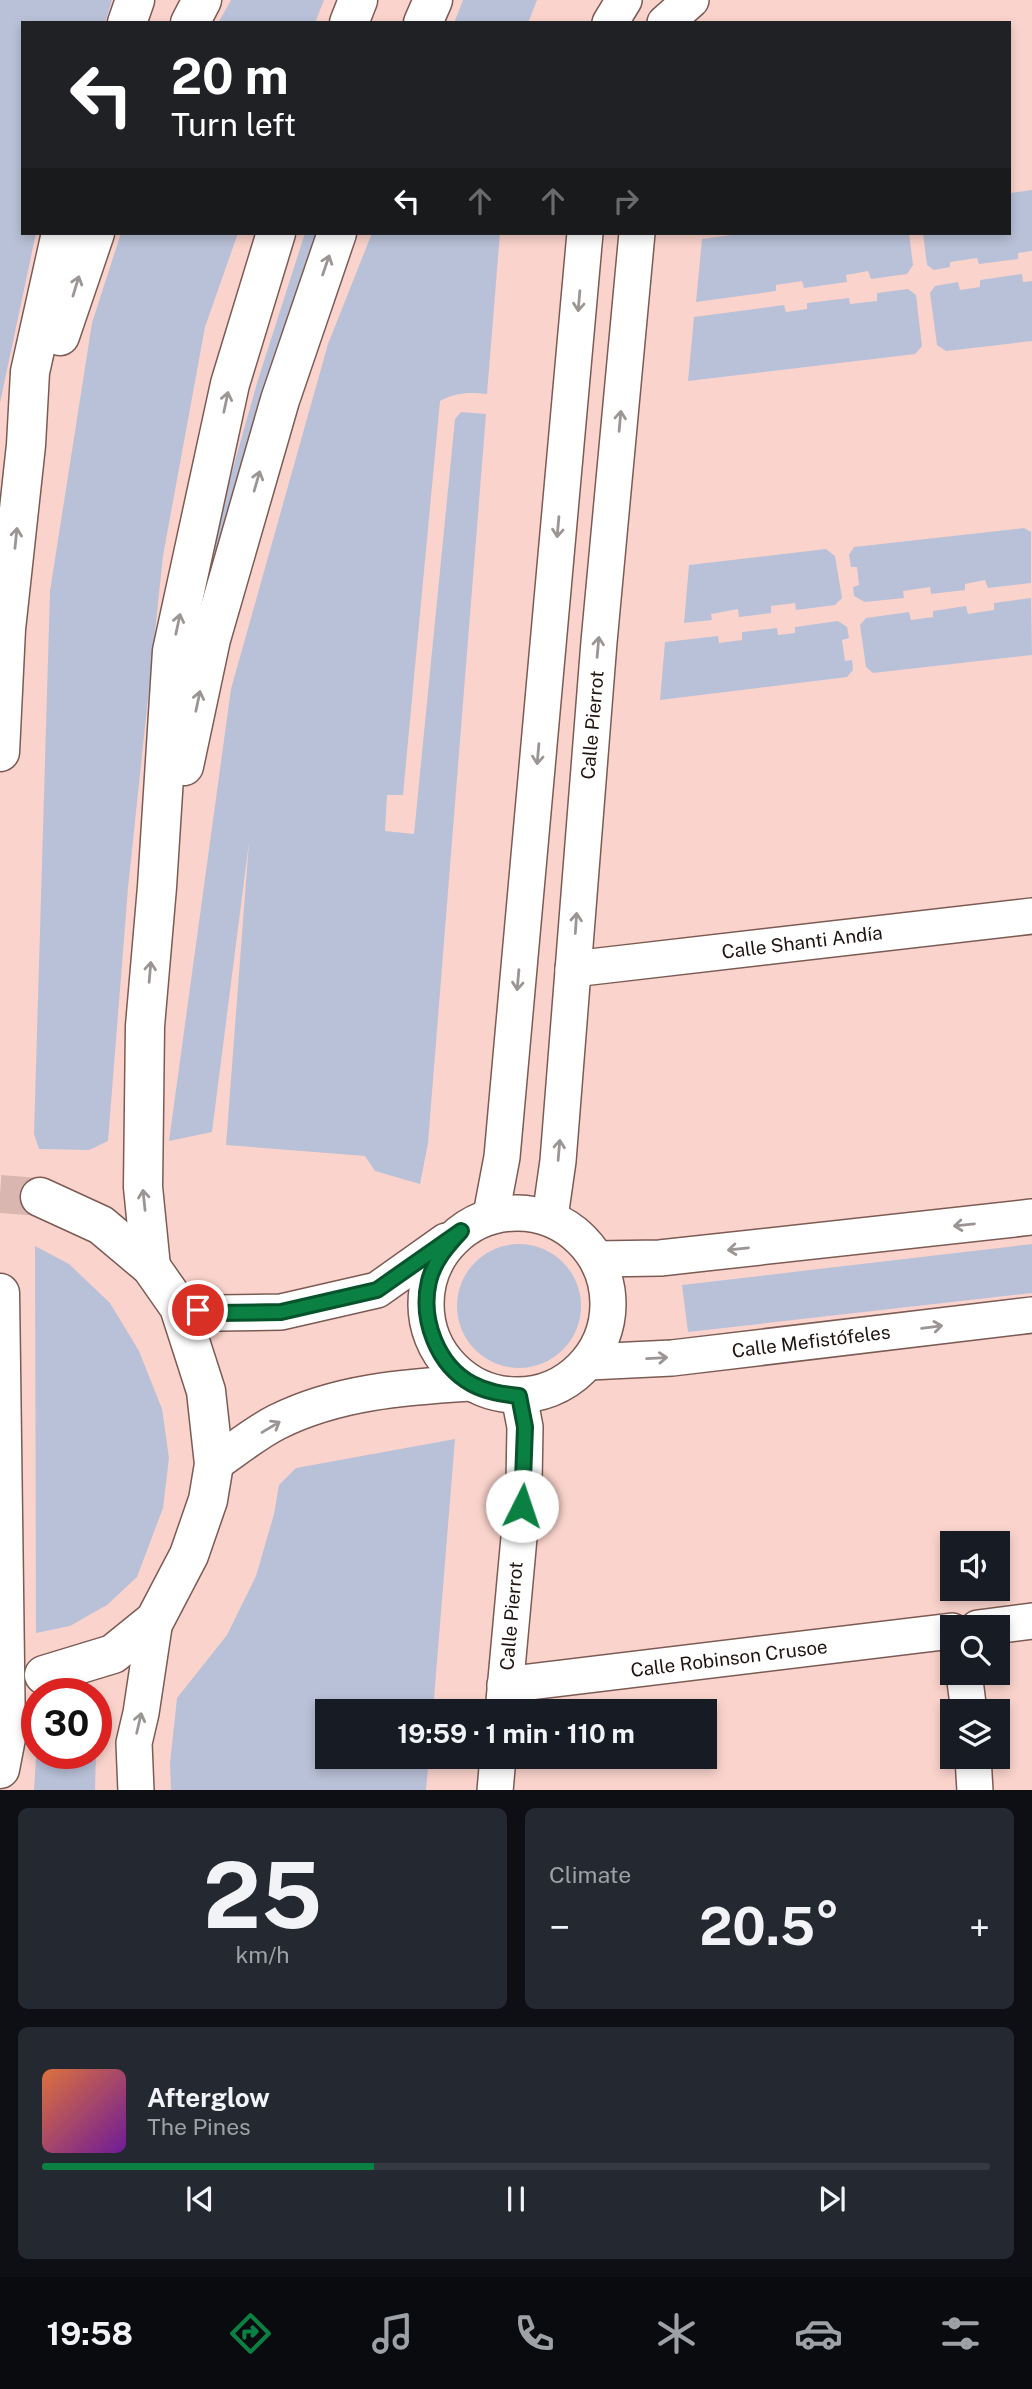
<!DOCTYPE html>
<html lang="en">
<head>
<meta charset="utf-8">
<style>
  :root { --surface:#171b24; --page:#242831; --text:#f1f3f6; --muted:#9ea1a6; --line:#363941; --accent:#0b8043 }
  body { margin:0; font-family:"Public Sans",sans-serif; background:var(--page); color:var(--text); height:100vh; display:flex; flex-direction:column; font-size:26px; white-space:nowrap }
  * { box-sizing:border-box; margin:0 }
  p { font-size:23px; color:var(--muted) }
  .icon { flex:none; width:38px; height:38px; fill:none; stroke:currentColor; stroke-width:2; stroke-linecap:round; stroke-linejoin:round }
  .map { position:relative; height:1790px; overflow:hidden }
  .details { display:flex; flex-direction:column; gap:18px; padding:18px; background:#0d0f14; flex:1 }
  .details>* { flex:none }
  .top-card { position:absolute; left:21px; top:21px; width:990px; height:214px; border-radius:0px; box-shadow:0 4px 10px #0003; background:#202124; color:#fff; overflow:hidden }
  .controls { position:absolute; left:940px; top:1531px; display:grid; gap:14px }
  .controls a { display:grid; place-items:center; width:70px; height:70px; border-radius:0px; background:var(--surface); box-shadow:0 4px 10px #0003; font-size:35px }
  .speed { position:absolute; left:21px; top:1678px; display:flex; gap:14px; font-size:35px; font-weight:700; text-align:center }
  .speed>* { display:grid; place-content:center; width:91px; height:91px; border-radius:50%; background:var(--surface); box-shadow:0 4px 10px #0003; line-height:1 }
  .speed .limit { border:10px solid #d22; background:#fff; color:#111 }
  .pin { position:absolute; display:grid; place-items:center; width:60px; height:60px; color:#fff; margin:-30px; border:4px solid #fff; border-radius:50%; box-shadow:0 2px 7px #0007 }
  .me { position:absolute; width:77px; margin:-38px; rotate:4deg; stroke-linejoin:round; filter:drop-shadow(0 0 5px #0008) }
  .turn { display:flex; align-items:center; gap:24px; height:147px; padding:0 35px; font-size:32px }
  .turn .icon { width:91px; height:91px; stroke-width:2.5 }
  .turn b { display:block; font-size:49px; line-height:60px }
  .lanes { display:flex; align-items:center; height:66px; padding:0 35px; background:#0003; justify-content:center; gap:35px; direction:ltr }
  .lanes .off { opacity:.35 }
  .big { font-size:52px; font-weight:700; line-height:1.1 }
  .details .widget { flex:1; display:flex; flex-direction:column; justify-content:center; gap:10px; min-width:0; padding:0 24px; border-radius:10px; background:var(--page) }
  .details .dial { align-items:center; gap:0 }
  .dial b { font-size:91px; line-height:1 }
  .song { display:flex; align-items:center; gap:21px }
  .cover { width:84px; height:84px; border-radius:10px; background:linear-gradient(135deg,hsl(20 70% 55%),hsl(280 70% 35%)) }
  .played { height:7px; border-radius:4px; background:linear-gradient(90deg,var(--accent) 35%,var(--line) 35%) }
  .keys { display:flex; justify-content:space-around; direction:ltr }
  .heat { display:flex; justify-content:space-between; align-items:center; font-size:38px; direction:ltr }
  .details .tiles { flex:1; display:grid; gap:18px; grid-template-columns:1fr 1fr }
  .widget:last-child { grid-column:span 2 }
  .trip { position:absolute; left:315px; top:1699px; width:402px; height:70px; border-radius:0px; background:var(--surface); box-shadow:0 4px 10px #0003; font-weight:700; line-height:70px; text-align:center }
  .dock { display:flex; height:112px; justify-content:space-around; align-items:center; background:#090b0e; color:var(--muted) }
  .dock .icon { width:49px; height:49px }
  .dock .on { color:var(--accent) }
  .dock b { font-size:32px; color:var(--text) }
  .map>svg:first-child { display:block }
  .green { fill:#b9c1d8 }
  .lines { fill:none; stroke-linecap:round; stroke-linejoin:round }
  .tertiary-tunnel { stroke:#d9b7b0; stroke-width:38; stroke-dasharray:38 19; stroke-linecap:butt }
  .minor-casing { stroke:#7b5b54; stroke-width:38 }
  .tertiary-casing { stroke:#7b5b54; stroke-width:41 }
  .motorway-casing { stroke:#7b5b54; stroke-width:41 }
  .minor { stroke:#fff; stroke-width:35 }
  .tertiary { stroke:#fff; stroke-width:38 }
  .motorway { stroke:#fff; stroke-width:38 }
  .oneway { stroke:#9b9594 }
  .route-casing { stroke:#07532c; stroke-width:18 }
  .route { stroke:#0b8043; stroke-width:12 }
  .labels { text-anchor:middle; dominant-baseline:central; stroke-width:5; stroke-linejoin:round; paint-order:stroke }
  .street-label { font-size:19px; fill:#201411; stroke:#fff }
</style>
</head>
<body>
<div class="map">
<svg width="1032" height="1791" viewBox="0 0 1032 1791">
  <rect width="100%" height="100%" fill="#fad4cc"/>
  <g class="green">
    <polygon points="0,0 112,0 105,23 23,23 23,233 36,233 0,403"/>
    <polygon points="231,0 324,0 315,23 218,23"/>
    <polygon points="463,0 537,0 528,23 454,23"/>
    <polygon points="1032,190 1032,251 1018,253 1018,259 979,264 977,258 950,262 950,267 934,270 927,265 923,233 1010,233 1010,193"/>
    <polygon points="121,233 238,233 205,327 163,556 128,888 108,1141 89,1150 39,1149 34,1134 50,591 92,323"/>
    <polygon points="305,233 316,233 264,384 216,551 210,550 257,383"/>
    <path d="M372,233H500L487,394C470,392 456,392 440,401L403,795H387L385,831L414,834L455,419L461,412L486,414L428,1143L420,1184L375,1171L365,1156L226,1145L249,842L212,1132L169,1141L231,689L328,344Z"/>
    <polygon points="747,233 909,233 913,265 907,274 871,279 868,271 846,275 847,282 804,288 802,281 776,285 776,291 696,302 702,239"/>
    <polygon points="1022,274 1023,282 1032,281 1032,341 946,351 937,345 930,293 935,286 958,282 960,290 980,287 980,280"/>
    <polygon points="908,289 916,295 922,346 915,354 688,381 694,317 784,305 786,312 807,309 807,303 849,298 850,304 877,301 877,293"/>
    <polygon points="1024,528 1031,532 1031,583 988,588 985,580 965,584 965,590 931,594 930,587 903,591 904,598 865,602 854,596 853,587 859,585 857,567 851,567 849,555 854,547"/>
    <polygon points="826,549 835,556 842,598 835,605 796,610 795,603 771,606 771,613 739,617 738,609 711,614 712,620 684,623 689,565"/>
    <polygon points="1031,598 1032,655 873,673 866,667 860,625 866,618 909,612 911,620 933,617 933,611 966,606 968,614 994,610 994,603"/>
    <polygon points="838,621 847,627 849,638 842,640 845,661 852,660 853,670 847,677 660,700 665,642 718,636 719,643 742,640 742,632 777,628 778,635 795,633 795,627"/>
    <polygon points="1032,1244 1032,1293 688,1332 682,1285"/>
    <circle cx="519" cy="1306" r="62"/>
    <polygon points="35,1246 69,1264 110,1303 139,1351 162,1409 169,1458 163,1508 137,1577 107,1605 70,1626 36,1633"/>
    <polygon points="455,1439 433,1711 327,1712 327,1757 429,1757 426,1790 171,1790 170,1763 177,1698 227,1635 256,1576 274,1514 279,1485 296,1468"/>
    <polygon points="37,1742 37,1754 96,1754 95,1790 34,1790"/>
  </g>
  <g class="lines">
    <polyline class="tertiary-tunnel" points="0,1194 40,1197"/>
    <defs>
      <g id="minor">
        <polyline points="610,23 624,0"/>
        <polyline points="665,23 691,0"/>
        <polyline points="573,969 1032,916"/>
        <circle cx="517" cy="1304" r="91"/>
        <polyline points="491,1215 502,1157 585,233"/>
        <polyline points="550,1217 558,1161 599,642 637,233"/>
        <polyline points="597,1259 660,1258 1032,1217"/>
        <polyline points="179,1307 217,1313 281,1312 377,1290 446,1241"/>
        <polyline points="589,1362 672,1358 1032,1315"/>
        <path d="M214,1464C235,1450 255,1433 277,1422C337,1392 404,1387 470,1383"/>
        <polyline points="978,1628 1032,1621"/>
        <polyline points="964,1673 969,1712"/>
        <polyline points="505,1685 952,1631"/>
        <polyline points="503,1712 524,1483 525,1427 519,1396"/>
        <polyline points="973,1757 975,1791"/>
        <polyline points="136,1791 134,1743 141,1713 155,1620"/>
        <polyline points="495,1791 498,1757"/>
      </g>
      <polyline id="tertiary" points="40,1197 101,1225 151,1267 179,1307 206,1391 214,1464 208,1500 189,1555 155,1620 113,1654 44,1675"/>
      <g id="motorway">
        <polyline points="127,23 135,0"/>
        <polyline points="190,23 202,0"/>
        <polyline points="349,23 358,0"/>
        <polyline points="423,23 433,0"/>
        <polyline points="60,336 95,233"/>
        <polyline points="0,752 6,629 26,445 30,372 61,233"/>
        <polyline points="184,766 211,639 280,400 337,233"/>
        <polyline points="151,1267 143,1187 145,1026 157,887 172,651 230,384 276,233"/>
        <polyline points="0,1293 6,1738 0,1769"/>
      </g>
    </defs>
    <use href="#minor" class="minor-casing"/>
    <use href="#tertiary" class="tertiary-casing"/>
    <use href="#motorway" class="motorway-casing"/>
    <use href="#minor" class="minor"/>
    <use href="#tertiary" class="tertiary"/>
    <use href="#motorway" class="motorway"/>
  </g>
  <defs><path id="oneway-shaft" d="M-6 0H5M1.5-3L5.5 0L1.5 3" fill="none" stroke-width="1.6" stroke-linecap="round" stroke-linejoin="round" transform="scale(1.75)"/></defs>
  <g class="oneway">
    <use href="#oneway-shaft" transform="translate(326 265) rotate(-71)"/>
    <use href="#oneway-shaft" transform="translate(76 286) rotate(-73)"/>
    <use href="#oneway-shaft" transform="translate(579 301) rotate(95)"/>
    <use href="#oneway-shaft" transform="translate(226 402) rotate(-78)"/>
    <use href="#oneway-shaft" transform="translate(620 421) rotate(-85)"/>
    <use href="#oneway-shaft" transform="translate(257 481) rotate(-74)"/>
    <use href="#oneway-shaft" transform="translate(558 527) rotate(95)"/>
    <use href="#oneway-shaft" transform="translate(16 538) rotate(-84)"/>
    <use href="#oneway-shaft" transform="translate(178 624) rotate(-78)"/>
    <use href="#oneway-shaft" transform="translate(598 647) rotate(-85)"/>
    <use href="#oneway-shaft" transform="translate(198 701) rotate(-78)"/>
    <use href="#oneway-shaft" transform="translate(538 754) rotate(95)"/>
    <use href="#oneway-shaft" transform="translate(576 923) rotate(-86)"/>
    <use href="#oneway-shaft" transform="translate(150 972) rotate(-85)"/>
    <use href="#oneway-shaft" transform="translate(518 980) rotate(95)"/>
    <use href="#oneway-shaft" transform="translate(559 1150) rotate(-85)"/>
    <use href="#oneway-shaft" transform="translate(144 1200) rotate(-96)"/>
    <use href="#oneway-shaft" transform="translate(964 1225) rotate(174)"/>
    <use href="#oneway-shaft" transform="translate(738 1249) rotate(174)"/>
    <use href="#oneway-shaft" transform="translate(932 1327) rotate(-7)"/>
    <use href="#oneway-shaft" transform="translate(657 1358) rotate(-3)"/>
    <use href="#oneway-shaft" transform="translate(271 1427) rotate(-31)"/>
    <use href="#oneway-shaft" transform="translate(139 1723) rotate(-77)"/>
  </g>
  <g class="lines">
    <defs>
      <path id="route" d="M198,1310L217,1313L281,1312L377,1290L461,1231C447,1246 434,1261 429,1281C420,1319 437,1365 472,1384C487,1392 502,1394 519,1396L525,1427L522,1506"/>
    </defs>
    <use href="#route" class="route-casing"/>
    <use href="#route" class="route"/>
  </g>
  <g class="labels">
    <g class="street-label">
      <text transform="translate(592 725) rotate(-85)">Calle Pierrot</text>
      <text transform="translate(802 942) rotate(-7)">Calle Shanti Andía</text>
      <text transform="translate(811 1341) rotate(-7)">Calle Mefistófeles</text>
      <text transform="translate(511 1616) rotate(-85)">Calle Pierrot</text>
      <text transform="translate(729 1658) rotate(-7)">Calle Robinson Crusoe</text>
    </g>
  </g>
</svg>
<div class="controls">
<a><svg class="icon" aria-label="sound" viewBox="0 0 24 24"><path d="M4 9h4l5-4v14l-5-4H4zM17 9q2 3 0 6"/></svg></a>
<a><svg class="icon" aria-label="search" viewBox="0 0 24 24"><circle cx="10" cy="10" r="6"/><path d="M15 15l6 6"/></svg></a>
<a><svg class="icon" aria-label="layers" viewBox="0 0 24 24"><path d="M12 4l9 5-9 5-9-5zM3 14l9 5 9-5"/></svg></a>
</div>
<div class="speed"><div class="limit">30</div></div>
<div class="pin" style="left:198px;top:1310px;background:#d93025"><svg class="icon" aria-label="arrive" viewBox="0 0 24 24"><path d="M6 21V4h12l-3 4 3 4H6"/></svg></div>
<svg class="me" style="left:522px;top:1506px" viewBox="-20 -20 40 40"><circle r="19" fill="#fff"/><path d="M0-13L10 11 0 6-10 11z" fill="#0b8043"/></svg>
<div class="trip">19:59 · 1 min · 110 m</div>
<div class="top-card">
<div class="turn"><svg class="icon" aria-label="left" viewBox="0 0 24 24"><path d="M17 20v-9H6M10 6l-5 5 5 5"/></svg><div><b>20 m</b>Turn left</div></div>
<div class="lanes"><svg class="icon" aria-label="left" viewBox="0 0 24 24"><path d="M17 20v-9H6M10 6l-5 5 5 5"/></svg><svg class="icon off" aria-label="ahead" viewBox="0 0 24 24"><path d="M12 20V5M6 11l6-6 6 6"/></svg><svg class="icon off" aria-label="ahead" viewBox="0 0 24 24"><path d="M12 20V5M6 11l6-6 6 6"/></svg><svg class="icon off" aria-label="right" viewBox="0 0 24 24"><path d="M7 20v-9h11M14 6l5 5-5 5"/></svg></div>
</div>
</div>
<section class="details">
<div class="tiles">
<div class="widget dial"><b>25</b><p>km/h</p></div>
<div class="widget"><p>Climate</p>
<div class="heat"><a>−</a><b class="big">20.5°</b><a>+</a></div>
</div>
<div class="widget">
<div class="song"><i class="cover"></i><div><b>Afterglow</b><p>The Pines</p></div></div>
<div class="played"></div>
<div class="keys"><svg class="icon" aria-label="previous" viewBox="0 0 24 24"><path d="M18 5L8 12l10 7zM5 5v14"/></svg><svg class="icon" aria-label="pause" viewBox="0 0 24 24"><path d="M8 5v14M16 5v14"/></svg><svg class="icon" aria-label="next" viewBox="0 0 24 24"><path d="M6 5l10 7-10 7zM19 5v14"/></svg></div>
</div>
</div>
</section>
<nav class="dock">
<b>19:58</b>
<svg class="icon on" aria-label="directions" viewBox="0 0 24 24"><path d="M12 3l9 9-9 9-9-9zM9 14v-3h6M13 9l2 2-2 2"/></svg>
<svg class="icon" aria-label="music" viewBox="0 0 24 24"><path d="M9 18V5l10-2v13"/><circle cx="6" cy="18" r="3"/><circle cx="16" cy="16" r="3"/></svg>
<svg class="icon" aria-label="phone" viewBox="0 0 24 24"><path d="M5 4h4l2 5-3 2q2 4 5 5l2-3 5 2v4C11 20 4 13 5 4z"/></svg>
<svg class="icon" aria-label="climate" viewBox="0 0 24 24"><path d="M12 3v18M4 7l16 10M4 17L20 7"/></svg>
<svg class="icon" aria-label="car" viewBox="0 0 24 24"><path d="M5 17H2v-5l4-1 3-4h7l3 4 3 1v5h-3M9 17h6M6 11h13"/><circle cx="7" cy="17" r="2"/><circle cx="17" cy="17" r="2"/></svg>
<svg class="icon" aria-label="filters" viewBox="0 0 24 24"><path d="M4 7h16M4 17h16"/><circle cx="9" cy="7" r="2"/><circle cx="15" cy="17" r="2"/></svg>
</nav>
</body>
</html>
